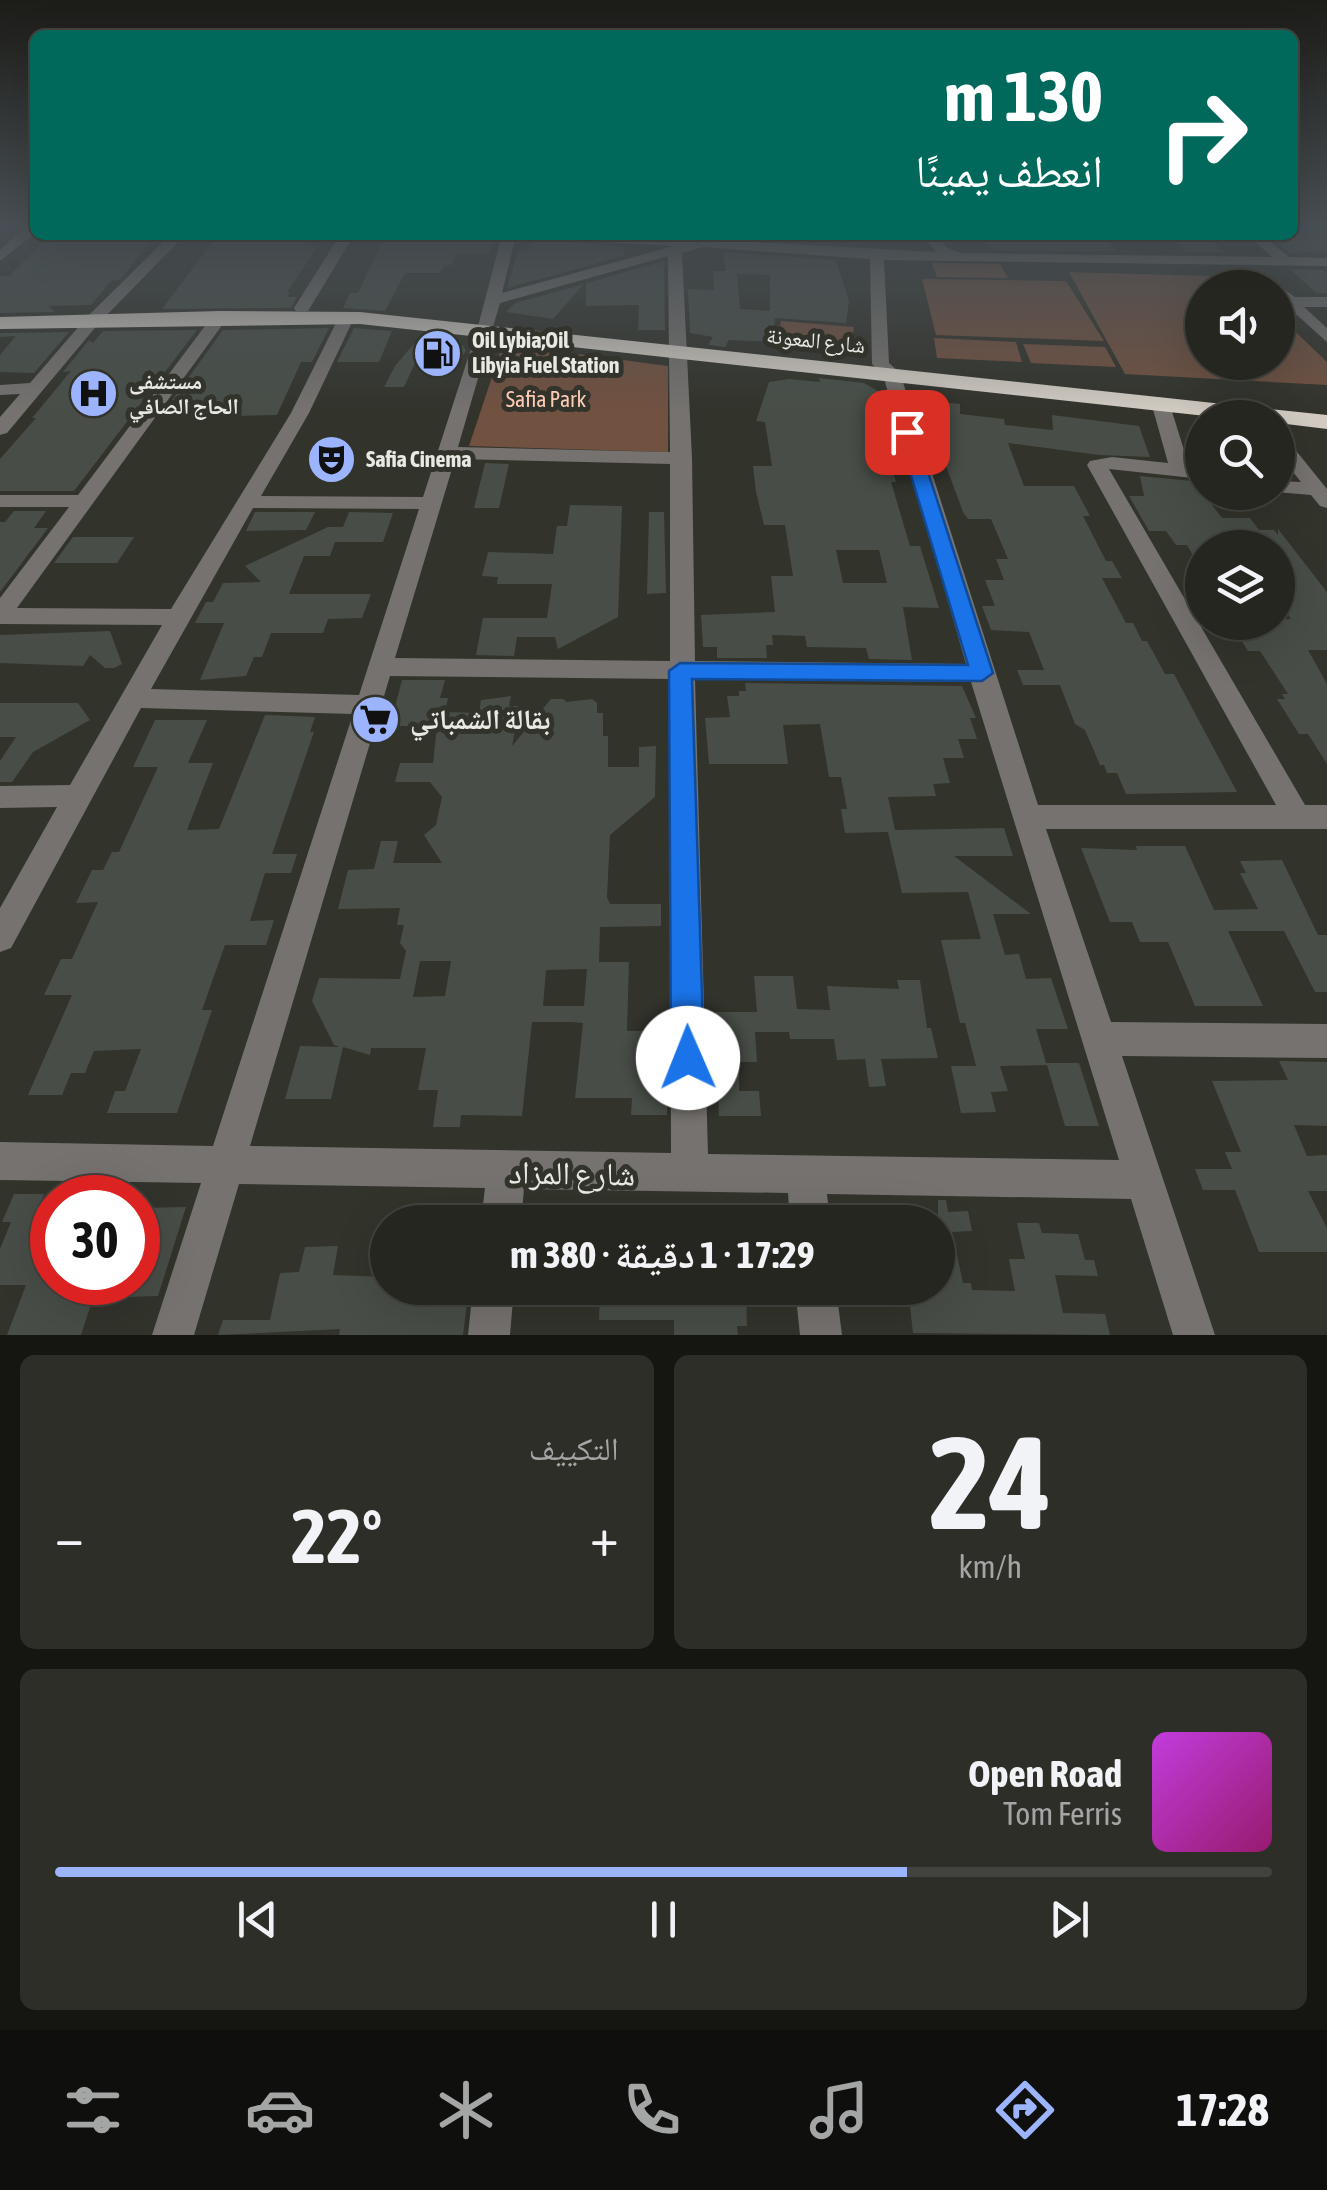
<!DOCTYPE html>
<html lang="ar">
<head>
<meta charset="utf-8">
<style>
  :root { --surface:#262620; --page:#2e2e29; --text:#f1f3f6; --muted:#a4a5a5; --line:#42433e; --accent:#9bb4fd }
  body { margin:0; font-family:"Asap Condensed","Noto Naskh Arabic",sans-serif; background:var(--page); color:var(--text); direction:rtl; height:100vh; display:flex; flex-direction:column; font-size:38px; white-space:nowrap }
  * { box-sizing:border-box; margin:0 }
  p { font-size:32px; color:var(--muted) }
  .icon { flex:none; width:55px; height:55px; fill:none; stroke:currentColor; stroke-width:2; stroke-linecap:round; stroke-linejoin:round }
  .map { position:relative; height:1335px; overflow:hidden; direction:ltr }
  .details { display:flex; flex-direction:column; gap:20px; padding:20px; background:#151512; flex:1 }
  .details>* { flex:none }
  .banner { position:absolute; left:30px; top:30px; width:1268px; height:210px; border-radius:15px; box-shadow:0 10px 40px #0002,0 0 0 2px var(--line); direction:rtl; background:#00695c; color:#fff; overflow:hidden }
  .buttons { position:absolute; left:1185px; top:270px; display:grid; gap:20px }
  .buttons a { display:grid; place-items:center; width:110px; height:110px; border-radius:50%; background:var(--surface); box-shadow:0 10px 40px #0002,0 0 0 2px var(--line); font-size:50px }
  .speed { position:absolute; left:30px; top:1175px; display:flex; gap:20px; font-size:50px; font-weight:700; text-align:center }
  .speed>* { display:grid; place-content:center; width:130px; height:130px; border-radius:50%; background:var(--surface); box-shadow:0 10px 40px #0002,0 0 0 2px var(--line); line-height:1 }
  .speed .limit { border:15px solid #d22; background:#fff; color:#111 }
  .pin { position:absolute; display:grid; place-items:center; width:85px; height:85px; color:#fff; margin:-42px; border-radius:20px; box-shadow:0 5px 15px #0006 }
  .me { position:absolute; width:110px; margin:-55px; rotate:359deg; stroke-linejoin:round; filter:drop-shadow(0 0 8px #0008) }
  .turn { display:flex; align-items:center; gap:35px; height:210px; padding:0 30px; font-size:45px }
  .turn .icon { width:130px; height:130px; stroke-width:2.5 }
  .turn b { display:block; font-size:70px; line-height:85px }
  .big { font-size:75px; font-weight:700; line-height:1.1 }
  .details .tile { flex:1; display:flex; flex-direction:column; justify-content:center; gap:15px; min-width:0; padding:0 35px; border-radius:15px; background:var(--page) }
  .details .dial { align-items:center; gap:0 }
  .dial b { font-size:130px; line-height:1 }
  .song { display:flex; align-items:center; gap:30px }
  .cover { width:120px; height:120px; border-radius:15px; background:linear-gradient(135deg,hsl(290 70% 55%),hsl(320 70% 35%)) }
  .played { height:10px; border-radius:5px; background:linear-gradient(90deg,var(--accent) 70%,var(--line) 70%) }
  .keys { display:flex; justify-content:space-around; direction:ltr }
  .heat { display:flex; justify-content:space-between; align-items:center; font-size:55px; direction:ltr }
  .details .tiles { flex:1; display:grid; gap:20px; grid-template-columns:1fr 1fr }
  .tile:last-child { grid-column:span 2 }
  .trip { position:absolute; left:370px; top:1205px; width:585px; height:100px; border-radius:50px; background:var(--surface); box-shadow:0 10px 40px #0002,0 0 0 2px var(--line); font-weight:700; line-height:100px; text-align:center; direction:rtl }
  .tab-bar { display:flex; height:160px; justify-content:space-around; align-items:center; background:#0f0f0d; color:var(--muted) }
  .tab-bar .icon { width:70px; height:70px }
  .tab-bar .active { color:var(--accent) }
  .tab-bar b { font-size:45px; color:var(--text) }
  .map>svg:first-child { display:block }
  .green { fill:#715140 }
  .building { fill:#484e47; fill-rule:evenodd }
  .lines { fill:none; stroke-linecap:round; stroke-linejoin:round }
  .minor { fill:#75726f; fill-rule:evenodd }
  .highway { fill:#d1cbc2; fill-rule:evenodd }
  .route { fill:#1a73e8; stroke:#114b97; stroke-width:2.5 }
  .labels { text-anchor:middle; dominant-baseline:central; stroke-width:10; stroke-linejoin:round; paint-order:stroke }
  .far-poi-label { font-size:22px; font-weight:bold; fill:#e9e9e4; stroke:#32332b; text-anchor:start }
  .far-street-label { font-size:22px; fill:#e9e9e4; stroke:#32332b }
  .far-park-label { font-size:22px; fill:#fdcbb3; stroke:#32332b }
  .poi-label { font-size:28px; font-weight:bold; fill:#e9e9e4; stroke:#32332b; text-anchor:start }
  .near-street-label { font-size:32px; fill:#e9e9e4; stroke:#32332b }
</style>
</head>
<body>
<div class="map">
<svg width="1327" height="1335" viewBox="0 0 1327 1335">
  <rect width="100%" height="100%" fill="#32332b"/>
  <g class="green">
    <polygon points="932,263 1000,264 1008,278 937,277"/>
    <polygon points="1069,272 1239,277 1250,287 1202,288 1202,362 1278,362 1278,315 1327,362 1327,385 1125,374"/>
    <polygon points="922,279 1066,281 1104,341 936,335"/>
    <polygon points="781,321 854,327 851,348 777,342"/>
    <polygon points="934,338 1016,342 1022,362 937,358"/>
    <polygon points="503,344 668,366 668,452 469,446"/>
    <polygon points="1023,344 1105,347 1116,367 1031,363"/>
  </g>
  <g class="building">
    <polygon points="1296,226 1313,226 1327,235 1327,251 1290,253 1279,244 1288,244 1278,235 1309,235"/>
    <polygon points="126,235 124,240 151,239 126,273 119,280 111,281 91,305 48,306 55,312 0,313 0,276 9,276 50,236"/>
    <polygon points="497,235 488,254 456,253 451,265 444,265 440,273 405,273 385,311 343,308 350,293 358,293 385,236"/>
    <polygon points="975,235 1102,235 1116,251 995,250"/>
    <polygon points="1169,235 1206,235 1225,253 1187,252"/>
    <polygon points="263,236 309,239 302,245 318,246 287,292 290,292 287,297 297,297 291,308 162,309 214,240 252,242"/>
    <polygon points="535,239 622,247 625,250 624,256 507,288 518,252 526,252"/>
    <path d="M723,252L836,260L849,301L846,323L775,318L773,342L729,340L725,347L708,345L713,337L690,333L688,289L714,290L713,271H726ZM737,274L770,275V311L740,309Z"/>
    <polygon points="664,261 665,330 638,330 639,305 586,306 586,283"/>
    <polygon points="1290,269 1323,270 1327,273 1327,293 1316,293"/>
    <polygon points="584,284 553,319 506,312 515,303"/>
    <polygon points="329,328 312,362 301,362 277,415 159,418 223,330"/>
    <polygon points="354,328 392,331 379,362 337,362"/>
    <polygon points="197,330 74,491 0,491 0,459 36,418 32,418 71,371 63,372 89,340 93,343 103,331"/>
    <polygon points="69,332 34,373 0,372 0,355 16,336 0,337 0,333"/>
    <polygon points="422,334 429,335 426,342 464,346 466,351 453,368 415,363 404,387 384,387 395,366"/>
    <path d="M819,378L864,383L878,391L889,432H874L884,466H891L896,482H891L910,546H920L939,608L903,607L912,660L869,659L866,648L807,647L805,636L772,635L773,645H766L767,658H717V647H703L701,615L775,612L771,576H793L785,525H764L756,492L753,466H772L765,422L756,421L769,382L789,379L820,382ZM836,550H879L887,583H843Z"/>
    <polygon points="920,400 960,404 960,414 1004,419 1005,425 1053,430 1052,415 1139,426 1150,457 1099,455 1008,443 1024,486 1074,486 1090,516 1083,516 1106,561 1112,561 1122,578 1102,578 1126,623 1133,623 1142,641 1147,641 1165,674 1174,674 1237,792 1126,794 1117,773 1107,773 1104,765 1100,765 1085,730 1075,724 1060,685 1023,685 1017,670 1044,670 1029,632 991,630 982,606 995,606 985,580 1004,580 996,559 1008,559 991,519 968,519 963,512 936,439 931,438 933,428 920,420"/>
    <polygon points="485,463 509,464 499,508 474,508"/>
    <polygon points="1140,476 1202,482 1202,492 1222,518 1250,518 1259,530 1274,530 1278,535 1278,529 1327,592 1327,650 1308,650 1327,684 1327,764 1308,734 1299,734 1277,699 1285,699 1282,694 1288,694 1260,651 1248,651 1230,622 1291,619 1278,600 1278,548 1202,545 1202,571 1187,545 1176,545 1166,531 1149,531 1129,496 1144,496"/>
    <polygon points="570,505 622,506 618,617 558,649 555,637 517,637 514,656 476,655 483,618 547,618 552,584 497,584 498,577 482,576 488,552 553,554 557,526 567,526"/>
    <polygon points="14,511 46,511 34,528 48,528 0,592 0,522 5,522"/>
    <polygon points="255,512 315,512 306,530 246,531"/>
    <polygon points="349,512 393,513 383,542 335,542 330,556 304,556 289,594 371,594 362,618 328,619 323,633 271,633 262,657 254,657 246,676 200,680 224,623 195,623 206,602 213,602 223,583 261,582 245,566 328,527 343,527"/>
    <polygon points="649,512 664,512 666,593 647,594"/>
    <polygon points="73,537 134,537 117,563 54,563"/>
    <polygon points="110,631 122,664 114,668 105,668 90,655 83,666 0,663 0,635"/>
    <path d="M402,680H445L440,698H448L445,712L479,713L481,700L511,696L509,706H520L512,746L551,699H563L567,702L592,699L597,703V713H603V736H608V767H639V747L656,746L655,797L610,835L607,897L610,904H661V926L600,927L599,962H629L627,1031H646V1051H667V1115H631L632,1098H575L583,1023L571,1022H532L522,1116L461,1115L460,1127H433L438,1090H418L426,1048H371L370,1055L343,1047L331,1099H285L300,1046L340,1047L334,1045L312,1001L319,978L400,979L406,951L400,943L404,925H397L400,908L338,909L348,870L374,869L381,841H398L393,863H442L424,835L436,825L442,797L430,782H395L400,763H433L437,726H390ZM420,961H451L445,996L413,997ZM587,969L584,1006H543L546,970Z"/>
    <polygon points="745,683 962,686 976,718 970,718 977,739 958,739 964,758 943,758 950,783 933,784 936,796 888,797 895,830 1004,828 1013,856 954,856 1031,914 993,914 1005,955 1019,954 1026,979 1051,978 1068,1029 1036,1029 1046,1063 1079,1063 1099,1126 1065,1126 1047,1065 1000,1066 1008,1091 991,1092 996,1112 961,1113 951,1066 976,1066 965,1023 960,1023 941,940 981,939 968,892 902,893 888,832 845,833 841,809 847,809 841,777 829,777 820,724 783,725 788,764 709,764 705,718 730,717 727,696 739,696 739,691 746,691"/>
    <polygon points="0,703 78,703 90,720 33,752 12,782 0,782 0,761 16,737 0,737"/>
    <polygon points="265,715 315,717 310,732 314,732 272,854 297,854 291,873 265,873 250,921 274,920 266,945 225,945 202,1010 212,1010 177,1113 107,1113 115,1091 125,1091 141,1049 94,1051 85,1073 71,1073 62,1095 28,1095 72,995 44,995 61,959 72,959 98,902 76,903 92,870 103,870 112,852 119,852 158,767 133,767 155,720 207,720 188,763 213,763 187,830 219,829"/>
    <polygon points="1136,846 1185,846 1214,910 1258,909 1240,873 1246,873 1240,861 1282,860 1318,935 1327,935 1327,992 1315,992 1284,931 1228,931 1263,1006 1195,1006 1168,942 1140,942 1132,922 1110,922 1081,848 1137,850"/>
    <polygon points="754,976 793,976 797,1009 830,1010 827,986 899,989 897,980 920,980 927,1028 931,1028 938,1058 881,1059 886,1086 869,1087 865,1059 837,1060 834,1039 790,1039 789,1032 755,1032 757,1062 739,1062 739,1091 759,1091 761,1116 719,1116 715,1012 757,1012"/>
    <polygon points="1279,1061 1327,1062 1327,1126 1294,1125 1307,1156 1327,1155 1327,1191 1308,1191 1327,1228 1327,1252 1259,1252 1235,1190 1203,1190 1195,1169 1232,1169 1225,1152 1241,1152 1212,1081 1288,1080"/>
    <polygon points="14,1194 44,1194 39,1207 52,1206 31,1259 52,1259 52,1282 138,1282 138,1208 186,1207 158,1296 93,1298 81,1335 7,1335 26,1285 0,1285 0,1249 11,1222 2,1222"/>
    <polygon points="938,1200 946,1200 948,1212 968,1211 972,1231 952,1232 963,1283 971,1283 972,1290 1015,1291 1009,1259 1025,1259 1017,1223 1039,1223 1042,1233 1078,1234 1085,1260 1094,1260 1098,1276 1055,1275 1063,1313 1105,1314 1110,1335 913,1333 908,1288 938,1288"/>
    <polygon points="535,1205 589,1206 588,1222 533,1222"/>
    <polygon points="338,1246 333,1275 388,1277 388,1288 469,1288 463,1335 339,1335 340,1329 218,1335 223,1320 270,1320 280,1273 299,1272 305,1247"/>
    <polygon points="600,1288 746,1288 747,1326 737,1326 738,1335 674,1335 674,1320 599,1320"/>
  </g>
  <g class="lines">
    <g class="minor">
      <polygon points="29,224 35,224 35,233 0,261 0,250"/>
      <polygon points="1316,224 1327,224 1327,231"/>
      <polygon points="170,235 185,235 99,323 7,433 0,435 0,417 20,394 0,395 0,385 30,383 87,317"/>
      <polygon points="340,235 354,235 308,311 296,311 294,308"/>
      <path d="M502,235H516L502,293L674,246L552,239L545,235H627L936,252L922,235H936L946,247L960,253L1272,257L1247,235H1262L1289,257L1327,258V266L884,260L889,363L900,373L1038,805H1276L1087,465L1090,461L1112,457L1168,463L1151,402L1160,397L1169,402L1189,466L1202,467V479L1109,469L1305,805H1327V829H1046L1111,1022L1327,1024V1058L1122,1056L1215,1335H1173L1131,1199L827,1194L830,1222H790L788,1193L524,1189L521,1222H481L485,1188L239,1184L194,1335H152L201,1183L0,1180V1142L213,1146L353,714L141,708L11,948L0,952V908L57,807L0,808V786L70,785L162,625L0,624V598L69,507H0V495H78L214,314L220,312L228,317L17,608L171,609L291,413L340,315L354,318L309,413L261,496L423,497L477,330ZM703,247L870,259L872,364L883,375L966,664L695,661L692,458L682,253ZM668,256L670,452L458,447L500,303ZM455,459L670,464V661L395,658ZM253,508L419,509L359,695L151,689ZM390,676L670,679L671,1153L250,1146ZM695,679L971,682L1119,1160L708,1154Z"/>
      <polygon points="1278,285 1295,297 1327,297 1327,307 1304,307 1327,328 1327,342 1278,298 1278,288 1272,288"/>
      <polygon points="1278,435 1285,437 1327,489 1327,508 1320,506 1311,495 1276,492 1278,481 1301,482 1278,453"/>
      <polygon points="473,1288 514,1288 510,1335 468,1335"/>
      <polygon points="795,1288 836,1288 842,1335 800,1335"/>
    </g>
    <polygon class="highway" points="220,311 360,312 1327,415 1327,429 1278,423 1278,418 1224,418 360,324 0,329 0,317"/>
  </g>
  <linearGradient id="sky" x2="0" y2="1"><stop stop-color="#1c1c18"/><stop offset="0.55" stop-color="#495055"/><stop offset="1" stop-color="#495055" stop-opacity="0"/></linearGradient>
  <rect width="1327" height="411" fill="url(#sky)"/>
  <polygon class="route" points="907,427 915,432 993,673 982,681 692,679 704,1058 699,1069 688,1074 676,1069 671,1058 669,671 680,663 968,665 898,432"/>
  <defs>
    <symbol id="fuel-disc" viewBox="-11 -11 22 22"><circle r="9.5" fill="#9bb4fd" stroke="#32332b"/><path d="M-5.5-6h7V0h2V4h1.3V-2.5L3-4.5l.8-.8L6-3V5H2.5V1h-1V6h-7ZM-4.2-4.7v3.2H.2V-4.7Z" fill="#111"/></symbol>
    <symbol id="hospital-disc" viewBox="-11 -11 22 22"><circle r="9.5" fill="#9bb4fd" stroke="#32332b"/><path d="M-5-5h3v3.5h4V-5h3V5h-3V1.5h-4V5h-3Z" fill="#111"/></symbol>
    <symbol id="theatre-disc" viewBox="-11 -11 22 22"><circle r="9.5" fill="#9bb4fd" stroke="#32332b"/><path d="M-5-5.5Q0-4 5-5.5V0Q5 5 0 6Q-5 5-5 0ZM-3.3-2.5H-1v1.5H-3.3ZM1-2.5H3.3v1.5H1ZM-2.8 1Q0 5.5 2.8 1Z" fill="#111"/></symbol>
    <symbol id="supermarket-disc" viewBox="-11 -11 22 22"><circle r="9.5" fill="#9bb4fd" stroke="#32332b"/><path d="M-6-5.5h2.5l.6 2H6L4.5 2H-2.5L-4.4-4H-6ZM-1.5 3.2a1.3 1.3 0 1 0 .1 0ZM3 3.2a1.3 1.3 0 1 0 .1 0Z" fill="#111"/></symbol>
  </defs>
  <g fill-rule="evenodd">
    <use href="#fuel-disc" x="410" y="326" width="55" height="55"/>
    <use href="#hospital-disc" x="66" y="366" width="55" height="55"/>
    <use href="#theatre-disc" x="304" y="432" width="55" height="55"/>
    <use href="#supermarket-disc" x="348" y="692" width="55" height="55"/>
  </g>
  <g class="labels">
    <g class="far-poi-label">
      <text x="472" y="340">Oil Lybia;Oil<tspan x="472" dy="25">Libyia Fuel Station</tspan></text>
      <text x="129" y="381">مستشفى<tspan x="129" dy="25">الحاج الصافي</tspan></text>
      <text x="366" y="459">Safia Cinema</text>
    </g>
    <g class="far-street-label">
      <text transform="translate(816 340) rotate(6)">شارع المعونة</text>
    </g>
    <g class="far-park-label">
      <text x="546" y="399">Safia Park</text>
    </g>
    <g class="poi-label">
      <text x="410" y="719">بقالة الشمباتي</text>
    </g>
    <g class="near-street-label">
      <text transform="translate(572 1173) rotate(1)">شارع المزاد</text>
    </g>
  </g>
</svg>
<div class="buttons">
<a><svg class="icon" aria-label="sound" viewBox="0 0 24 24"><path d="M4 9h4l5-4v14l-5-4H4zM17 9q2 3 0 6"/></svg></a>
<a><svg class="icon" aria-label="search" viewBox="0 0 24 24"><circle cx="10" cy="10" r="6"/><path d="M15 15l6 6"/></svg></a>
<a><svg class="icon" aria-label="layers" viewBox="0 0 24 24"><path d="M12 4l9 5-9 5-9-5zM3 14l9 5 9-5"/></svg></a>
</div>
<div class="speed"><div class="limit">30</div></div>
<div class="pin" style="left:907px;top:432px;background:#d93025"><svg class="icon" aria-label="arrive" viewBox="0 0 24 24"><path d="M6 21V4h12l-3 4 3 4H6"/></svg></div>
<svg class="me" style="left:688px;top:1058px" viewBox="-20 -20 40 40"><circle r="19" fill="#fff"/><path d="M0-13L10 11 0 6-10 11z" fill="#1a73e8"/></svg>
<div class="trip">17:29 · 1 دقيقة · 380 m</div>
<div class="banner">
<div class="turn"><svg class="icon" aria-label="right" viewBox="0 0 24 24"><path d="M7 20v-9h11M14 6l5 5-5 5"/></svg><div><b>130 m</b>انعطف يمينًا</div></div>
</div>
</div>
<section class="details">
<div class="tiles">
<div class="tile dial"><b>24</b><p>km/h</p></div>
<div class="tile"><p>التكييف</p>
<div class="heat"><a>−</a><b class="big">22°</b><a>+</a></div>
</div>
<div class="tile">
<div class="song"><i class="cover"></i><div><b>Open Road</b><p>Tom Ferris</p></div></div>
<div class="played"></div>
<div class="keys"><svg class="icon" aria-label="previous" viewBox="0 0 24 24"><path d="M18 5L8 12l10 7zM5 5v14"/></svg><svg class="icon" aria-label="pause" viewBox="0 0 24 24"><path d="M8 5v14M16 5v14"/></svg><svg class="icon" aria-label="next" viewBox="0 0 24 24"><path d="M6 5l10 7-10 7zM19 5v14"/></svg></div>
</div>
</div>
</section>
<nav class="tab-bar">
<b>17:28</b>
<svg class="icon active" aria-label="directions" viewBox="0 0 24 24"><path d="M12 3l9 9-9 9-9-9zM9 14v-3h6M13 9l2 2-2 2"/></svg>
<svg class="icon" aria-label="music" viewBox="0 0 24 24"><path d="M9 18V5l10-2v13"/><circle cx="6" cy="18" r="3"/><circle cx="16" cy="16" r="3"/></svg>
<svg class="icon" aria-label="phone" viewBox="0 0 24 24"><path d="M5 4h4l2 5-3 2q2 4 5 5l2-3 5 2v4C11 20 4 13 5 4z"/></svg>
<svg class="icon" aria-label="climate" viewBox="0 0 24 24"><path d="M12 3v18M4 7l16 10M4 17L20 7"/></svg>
<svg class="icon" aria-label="car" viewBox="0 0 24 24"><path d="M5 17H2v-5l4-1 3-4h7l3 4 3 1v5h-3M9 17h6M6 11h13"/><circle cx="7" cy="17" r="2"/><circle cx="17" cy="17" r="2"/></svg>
<svg class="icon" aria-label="filters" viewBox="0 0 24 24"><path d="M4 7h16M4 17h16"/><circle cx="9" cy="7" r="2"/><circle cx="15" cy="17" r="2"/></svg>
</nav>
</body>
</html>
